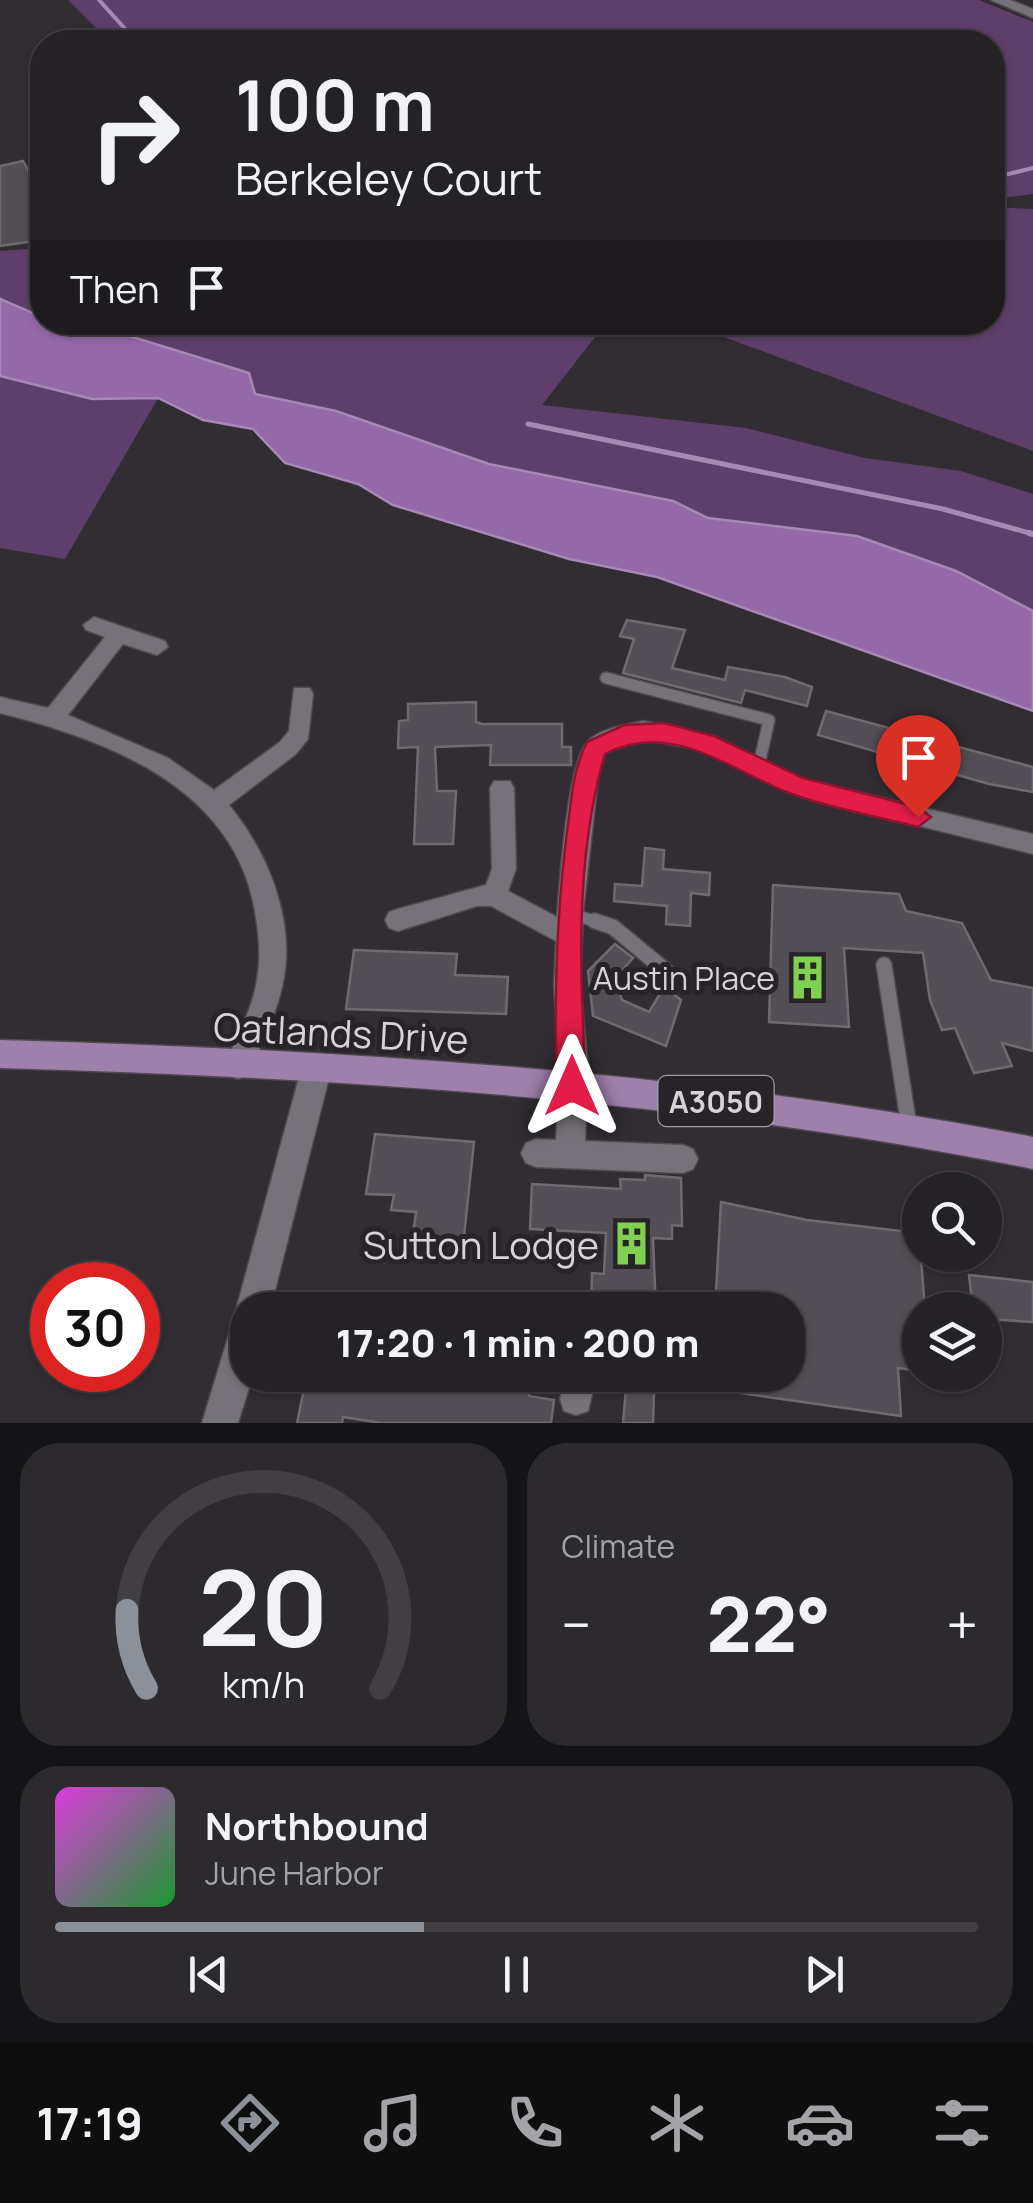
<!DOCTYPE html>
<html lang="en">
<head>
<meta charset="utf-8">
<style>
  :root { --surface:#252226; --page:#2d2a2e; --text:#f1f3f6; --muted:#a3a4a7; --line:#423f43; --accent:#8c9099 }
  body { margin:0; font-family:Manrope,sans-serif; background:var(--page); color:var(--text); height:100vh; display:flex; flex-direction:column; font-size:38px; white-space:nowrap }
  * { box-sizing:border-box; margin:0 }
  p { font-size:32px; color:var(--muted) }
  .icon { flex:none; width:55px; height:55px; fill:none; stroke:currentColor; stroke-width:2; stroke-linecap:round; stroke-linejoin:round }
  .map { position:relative; height:1423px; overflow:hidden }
  .drawer { display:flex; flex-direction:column; gap:20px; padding:20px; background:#141315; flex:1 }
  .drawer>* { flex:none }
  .guide { position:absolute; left:30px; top:30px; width:975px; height:305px; border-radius:40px; box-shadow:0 2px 8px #0004,0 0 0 2px var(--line); background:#252226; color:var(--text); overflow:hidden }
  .controls { position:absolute; left:902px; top:1172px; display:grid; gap:20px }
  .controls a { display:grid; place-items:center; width:100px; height:100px; border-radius:50%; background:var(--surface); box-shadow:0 2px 8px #0004,0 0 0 2px var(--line); font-size:50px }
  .speed { position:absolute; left:30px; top:1262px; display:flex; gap:20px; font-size:50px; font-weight:700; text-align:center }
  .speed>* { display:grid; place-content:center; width:130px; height:130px; border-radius:50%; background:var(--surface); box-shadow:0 2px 8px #0004,0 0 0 2px var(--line); line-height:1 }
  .speed .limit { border:15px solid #d22; background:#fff; color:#111 }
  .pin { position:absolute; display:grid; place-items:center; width:85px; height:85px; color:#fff; margin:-102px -42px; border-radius:50% 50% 50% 0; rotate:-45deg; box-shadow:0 0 10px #0007 }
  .pin .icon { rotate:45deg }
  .me { position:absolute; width:110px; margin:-55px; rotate:0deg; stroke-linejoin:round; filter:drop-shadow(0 0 8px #0008) }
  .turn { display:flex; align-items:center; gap:35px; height:210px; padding:0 40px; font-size:45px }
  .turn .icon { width:130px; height:130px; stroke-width:2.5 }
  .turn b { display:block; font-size:70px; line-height:85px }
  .then { display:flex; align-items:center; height:95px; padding:0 40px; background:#0003; gap:20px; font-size:38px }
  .big { font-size:75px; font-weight:800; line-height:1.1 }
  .drawer .card { flex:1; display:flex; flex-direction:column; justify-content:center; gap:15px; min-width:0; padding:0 35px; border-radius:40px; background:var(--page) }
  .drawer .dial { align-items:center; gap:0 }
  .dial svg { height:260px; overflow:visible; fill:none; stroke:var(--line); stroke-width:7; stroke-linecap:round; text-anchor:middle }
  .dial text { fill:var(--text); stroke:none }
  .song { display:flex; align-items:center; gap:30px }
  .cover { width:120px; height:120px; border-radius:15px; background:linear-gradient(135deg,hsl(300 70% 55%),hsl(130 70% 35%)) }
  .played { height:10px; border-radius:5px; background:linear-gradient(90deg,var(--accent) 40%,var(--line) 40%) }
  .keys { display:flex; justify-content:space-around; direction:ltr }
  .heat { display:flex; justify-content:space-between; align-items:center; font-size:55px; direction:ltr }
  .drawer .tiles { flex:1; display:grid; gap:20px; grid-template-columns:1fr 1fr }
  .card:last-child { grid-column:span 2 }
  .trip { position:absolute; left:230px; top:1292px; width:575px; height:100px; border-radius:40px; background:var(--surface); box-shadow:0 2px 8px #0004,0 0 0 2px var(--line); font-weight:800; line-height:100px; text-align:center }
  .menu { display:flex; height:160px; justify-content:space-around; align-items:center; background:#0f0e0f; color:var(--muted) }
  .menu .icon { width:70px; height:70px }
  .menu .on { color:var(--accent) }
  .menu b { font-size:45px; color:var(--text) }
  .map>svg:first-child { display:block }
  .green { fill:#5e3f6b }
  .water { fill:#9568a7; stroke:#a888b5; stroke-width:2.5 }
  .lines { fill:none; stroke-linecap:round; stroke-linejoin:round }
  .stream-far2 { stroke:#a888b5; stroke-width:4 }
  .stream-far1 { stroke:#a888b5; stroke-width:5 }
  .stream { stroke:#a888b5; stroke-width:6 }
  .building { fill:#534e55; stroke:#6f6a71; stroke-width:2.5 }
  .lane-far1-casing { stroke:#4e4a50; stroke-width:14 }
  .lane-casing { stroke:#4e4a50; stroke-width:18 }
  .street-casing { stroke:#4e4a50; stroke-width:3 }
  .secondary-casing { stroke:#4e4a50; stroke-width:3 }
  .primary-casing { stroke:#4e4a50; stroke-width:3 }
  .lane-far1 { stroke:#767279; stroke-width:11 }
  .lane { stroke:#767279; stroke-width:15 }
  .street { fill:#767279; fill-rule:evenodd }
  .secondary { fill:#767279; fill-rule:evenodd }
  .primary { fill:#9f7fac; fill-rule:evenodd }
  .route { fill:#e11d48; stroke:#92132f; stroke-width:2.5 }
  .labels { text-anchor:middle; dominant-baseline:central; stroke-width:10; stroke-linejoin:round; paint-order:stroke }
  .shield { fill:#272329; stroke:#a19ea3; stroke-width:2.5 }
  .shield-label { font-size:30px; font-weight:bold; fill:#d5d3d7 }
  .poi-label { font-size:32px; fill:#d5d3d7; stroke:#272329; text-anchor:end }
  .near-street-label { font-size:38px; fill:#d5d3d7; stroke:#272329 }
  .near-poi-label { font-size:38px; fill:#d5d3d7; stroke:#272329; text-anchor:end }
</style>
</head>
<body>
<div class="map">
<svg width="1033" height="1423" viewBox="0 0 1033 1423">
  <rect width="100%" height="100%" fill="#312d33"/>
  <g class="green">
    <polygon points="68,0 979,0 1033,22 1033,194 993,199 992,42 110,42"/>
    <polygon points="993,207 1033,209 1033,451 686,323 992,322"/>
    <polygon points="42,248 42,317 0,299 0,251"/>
    <polygon points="55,323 606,323 542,405 746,428 865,458 961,471 1033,494 1033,611 956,571 857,536 708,518 673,501 489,464 336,411 255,394 107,329"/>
    <polygon points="0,376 92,399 158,398 65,559 0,548"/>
  </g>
  <polygon class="water" points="0,299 42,317 42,322 107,329 249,373 255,394 336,411 489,464 673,501 708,518 857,536 956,571 1033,611 1033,711 657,577 569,559 393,505 358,484 285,463 253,429 203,420 158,398 92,399 0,376"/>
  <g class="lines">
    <g class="stream-far2">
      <polyline points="99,0 137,42"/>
      <polyline points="992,178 1033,168"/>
    </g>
    <polyline class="stream-far1" points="528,424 943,509 1033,534"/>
    <polyline class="stream" points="1029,533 1033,534"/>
  </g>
  <g class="building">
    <polygon points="23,161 42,194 42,240 0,246 0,166"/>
    <polygon points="627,620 685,630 672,668 725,680 728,667 785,677 812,687 807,706 745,690 741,703 623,673 634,639 620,636"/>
    <polygon points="476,702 476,722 482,724 562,724 562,747 571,747 571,765 490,765 491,745 435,747 437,791 456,791 453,844 414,844 418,747 398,748 399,721 408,720 408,704"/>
    <polygon points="826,711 1033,767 1033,792 989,784 818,735"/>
    <polygon points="645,848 664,850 663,869 710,873 709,895 691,893 690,926 666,924 667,906 614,901 615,884 642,886"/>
    <polygon points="773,885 899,894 906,911 962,923 991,980 1033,988 1033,1051 1002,1043 1012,1066 974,1073 955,1028 942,1030 930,1000 923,953 844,948 849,1027 769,1022"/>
    <polygon points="615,944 633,958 615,979 622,1000 649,1012 664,987 681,1000 666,1046 593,1016 588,971"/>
    <polygon points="354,950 457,954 455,975 508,977 506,1014 346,1009"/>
    <polygon points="375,1134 474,1142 463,1246 412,1242 416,1212 391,1210 394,1195 366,1194"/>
    <polygon points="645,1175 681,1178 682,1226 672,1225 672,1239 653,1238 656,1310 591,1309 592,1273 604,1274 606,1233 530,1229 532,1184 621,1189 620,1179 645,1180"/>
    <polygon points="721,1202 807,1220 919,1233 925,1310 920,1310 920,1371 898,1368 901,1416 740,1393 740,1375 788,1375 788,1310 715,1310"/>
    <polygon points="969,1275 1033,1282 1033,1322 985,1319 985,1310 973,1310"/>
    <polygon points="307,1375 480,1375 480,1379 529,1387 529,1396 554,1400 551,1423 381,1423 343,1417 342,1423 297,1423"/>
    <polygon points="626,1388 654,1392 653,1423 623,1423"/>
  </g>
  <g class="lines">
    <defs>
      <g id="lane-far1">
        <polyline points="606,678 769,720 758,769"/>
        <polyline points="570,913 602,924"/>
      </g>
      <g id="lane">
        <polyline points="595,921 613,927 666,971"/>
        <polyline points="884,965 909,1126"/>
      </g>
      <g id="street">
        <path d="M94,617L165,641L168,647L157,655L123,644L68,715L168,758L214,790L280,742L289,731L294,688H310L313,694L308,739L296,754L229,805C269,854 297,923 282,987C275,1018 260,1047 248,1075L238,1079L228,1075L224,1066C236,1038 252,1011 257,980C262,953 258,923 252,897C224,783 103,739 0,713V697L48,708L105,637L86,630L83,625Z"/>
        <path d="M643,721L714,736L803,779L1033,834V854L798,796L701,750L643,739L605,753L598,778L583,913L580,986L588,1066L585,1141L683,1145L693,1149L698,1159L693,1169L683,1173L536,1167L526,1163L521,1153L526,1143L536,1139L556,1140L560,1066L554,986L556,941L491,906H477L398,931L389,928L385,920L389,912L398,909L486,885L492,869L490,788L494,781H510L514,788L516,869L508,891L557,917C560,880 567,772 585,745C596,728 625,726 643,721Z"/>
        <polygon points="565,1375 597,1375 588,1411 576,1415 564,1411 560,1399"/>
      </g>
      <g id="secondary">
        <polygon points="991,0 1010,0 1033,9 1033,18"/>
        <polygon points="316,1056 327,1060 331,1070 270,1310 248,1310 248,1375 253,1375 238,1423 202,1423 230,1331 239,1317 236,1310 301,1070 305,1060"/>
      </g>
      <path id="primary" d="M0,1040C346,1050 693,1071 1033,1137V1169C694,1100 346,1078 0,1068Z"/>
    </defs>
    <use href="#lane-far1" class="lane-far1-casing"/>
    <use href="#lane" class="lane-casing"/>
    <use href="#street" class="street-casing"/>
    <use href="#secondary" class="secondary-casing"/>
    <use href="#primary" class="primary-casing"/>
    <use href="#lane-far1" class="lane-far1"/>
    <use href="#lane" class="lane"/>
    <use href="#street" class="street"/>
    <use href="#secondary" class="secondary"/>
    <use href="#primary" class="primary"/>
  </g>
  <path class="route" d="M664,723L714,736L803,778L918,807L931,817L918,827C877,816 832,809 792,794C730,771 673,719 605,754C574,859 580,978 586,1086L582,1096L572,1100L561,1096L557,1086C554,1000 556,918 567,832C571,802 573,769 587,742L624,725Z"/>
  <defs>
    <symbol id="building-bare" viewBox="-9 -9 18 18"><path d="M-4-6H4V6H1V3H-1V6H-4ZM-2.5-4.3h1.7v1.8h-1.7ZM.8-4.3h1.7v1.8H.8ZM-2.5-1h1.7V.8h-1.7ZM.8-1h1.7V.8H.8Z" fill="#80d052" stroke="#272329" stroke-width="2.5" paint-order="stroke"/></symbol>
  </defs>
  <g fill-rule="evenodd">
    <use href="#building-bare" x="776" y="946" width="63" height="63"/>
    <use href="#building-bare" x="600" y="1212" width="63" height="63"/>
  </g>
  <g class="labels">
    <rect class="shield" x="658.5" y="1076" width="115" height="50" rx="8"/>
    <g class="shield-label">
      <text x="716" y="1101">A3050</text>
    </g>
    <g class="poi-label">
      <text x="775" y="978">Austin Place</text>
    </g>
    <g class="near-street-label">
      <text transform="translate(341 1032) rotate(3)">Oatlands Drive</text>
    </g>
    <g class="near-poi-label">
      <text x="599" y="1244">Sutton Lodge</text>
    </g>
  </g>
</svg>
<div class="controls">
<a><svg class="icon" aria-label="search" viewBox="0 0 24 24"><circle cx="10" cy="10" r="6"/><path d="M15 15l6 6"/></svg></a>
<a><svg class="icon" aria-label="layers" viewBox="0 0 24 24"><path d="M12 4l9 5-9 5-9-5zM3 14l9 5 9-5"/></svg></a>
</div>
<div class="speed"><div class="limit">30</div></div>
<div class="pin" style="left:918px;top:817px;background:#d93025"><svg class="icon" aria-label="arrive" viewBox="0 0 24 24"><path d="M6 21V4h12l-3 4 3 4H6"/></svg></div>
<svg class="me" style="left:572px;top:1086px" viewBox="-20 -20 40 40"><path d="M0-17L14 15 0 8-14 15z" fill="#e11d48" stroke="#fff" stroke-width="4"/></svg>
<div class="trip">17:20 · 1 min · 200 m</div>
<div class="guide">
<div class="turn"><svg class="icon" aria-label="right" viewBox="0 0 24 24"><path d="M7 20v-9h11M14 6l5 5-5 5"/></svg><div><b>100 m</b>Berkeley Court</div></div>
<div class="then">Then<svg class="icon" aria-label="arrive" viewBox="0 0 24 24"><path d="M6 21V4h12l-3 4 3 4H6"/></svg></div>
</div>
</div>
<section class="drawer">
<div class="tiles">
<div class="card dial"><svg viewBox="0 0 100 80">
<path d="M14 69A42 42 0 1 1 86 69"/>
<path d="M14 69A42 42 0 0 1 8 45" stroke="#8c9099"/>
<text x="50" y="56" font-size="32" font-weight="700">20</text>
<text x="50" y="72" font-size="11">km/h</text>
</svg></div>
<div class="card"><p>Climate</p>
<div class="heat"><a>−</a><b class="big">22°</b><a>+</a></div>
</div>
<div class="card">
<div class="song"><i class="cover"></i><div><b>Northbound</b><p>June Harbor</p></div></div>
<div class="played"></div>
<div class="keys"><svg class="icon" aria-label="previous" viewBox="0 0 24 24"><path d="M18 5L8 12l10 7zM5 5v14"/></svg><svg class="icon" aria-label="pause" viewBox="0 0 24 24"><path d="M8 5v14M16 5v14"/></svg><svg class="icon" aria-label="next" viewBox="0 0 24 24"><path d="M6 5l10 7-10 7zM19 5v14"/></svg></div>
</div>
</div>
</section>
<nav class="menu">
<b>17:19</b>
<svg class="icon on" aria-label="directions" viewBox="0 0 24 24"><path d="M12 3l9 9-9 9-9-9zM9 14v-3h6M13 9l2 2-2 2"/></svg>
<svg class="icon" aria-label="music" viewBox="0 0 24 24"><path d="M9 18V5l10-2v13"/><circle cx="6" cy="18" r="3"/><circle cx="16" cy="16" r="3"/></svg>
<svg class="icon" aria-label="phone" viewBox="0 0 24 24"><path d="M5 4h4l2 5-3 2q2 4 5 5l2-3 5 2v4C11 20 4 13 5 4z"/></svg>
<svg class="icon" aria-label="climate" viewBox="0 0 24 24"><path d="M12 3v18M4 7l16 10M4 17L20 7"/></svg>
<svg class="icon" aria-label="car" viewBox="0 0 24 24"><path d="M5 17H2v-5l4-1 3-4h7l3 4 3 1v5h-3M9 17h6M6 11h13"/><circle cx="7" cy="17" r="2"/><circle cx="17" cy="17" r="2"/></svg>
<svg class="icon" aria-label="filters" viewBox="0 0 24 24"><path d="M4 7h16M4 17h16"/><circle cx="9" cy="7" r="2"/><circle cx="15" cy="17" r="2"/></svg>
</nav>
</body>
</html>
